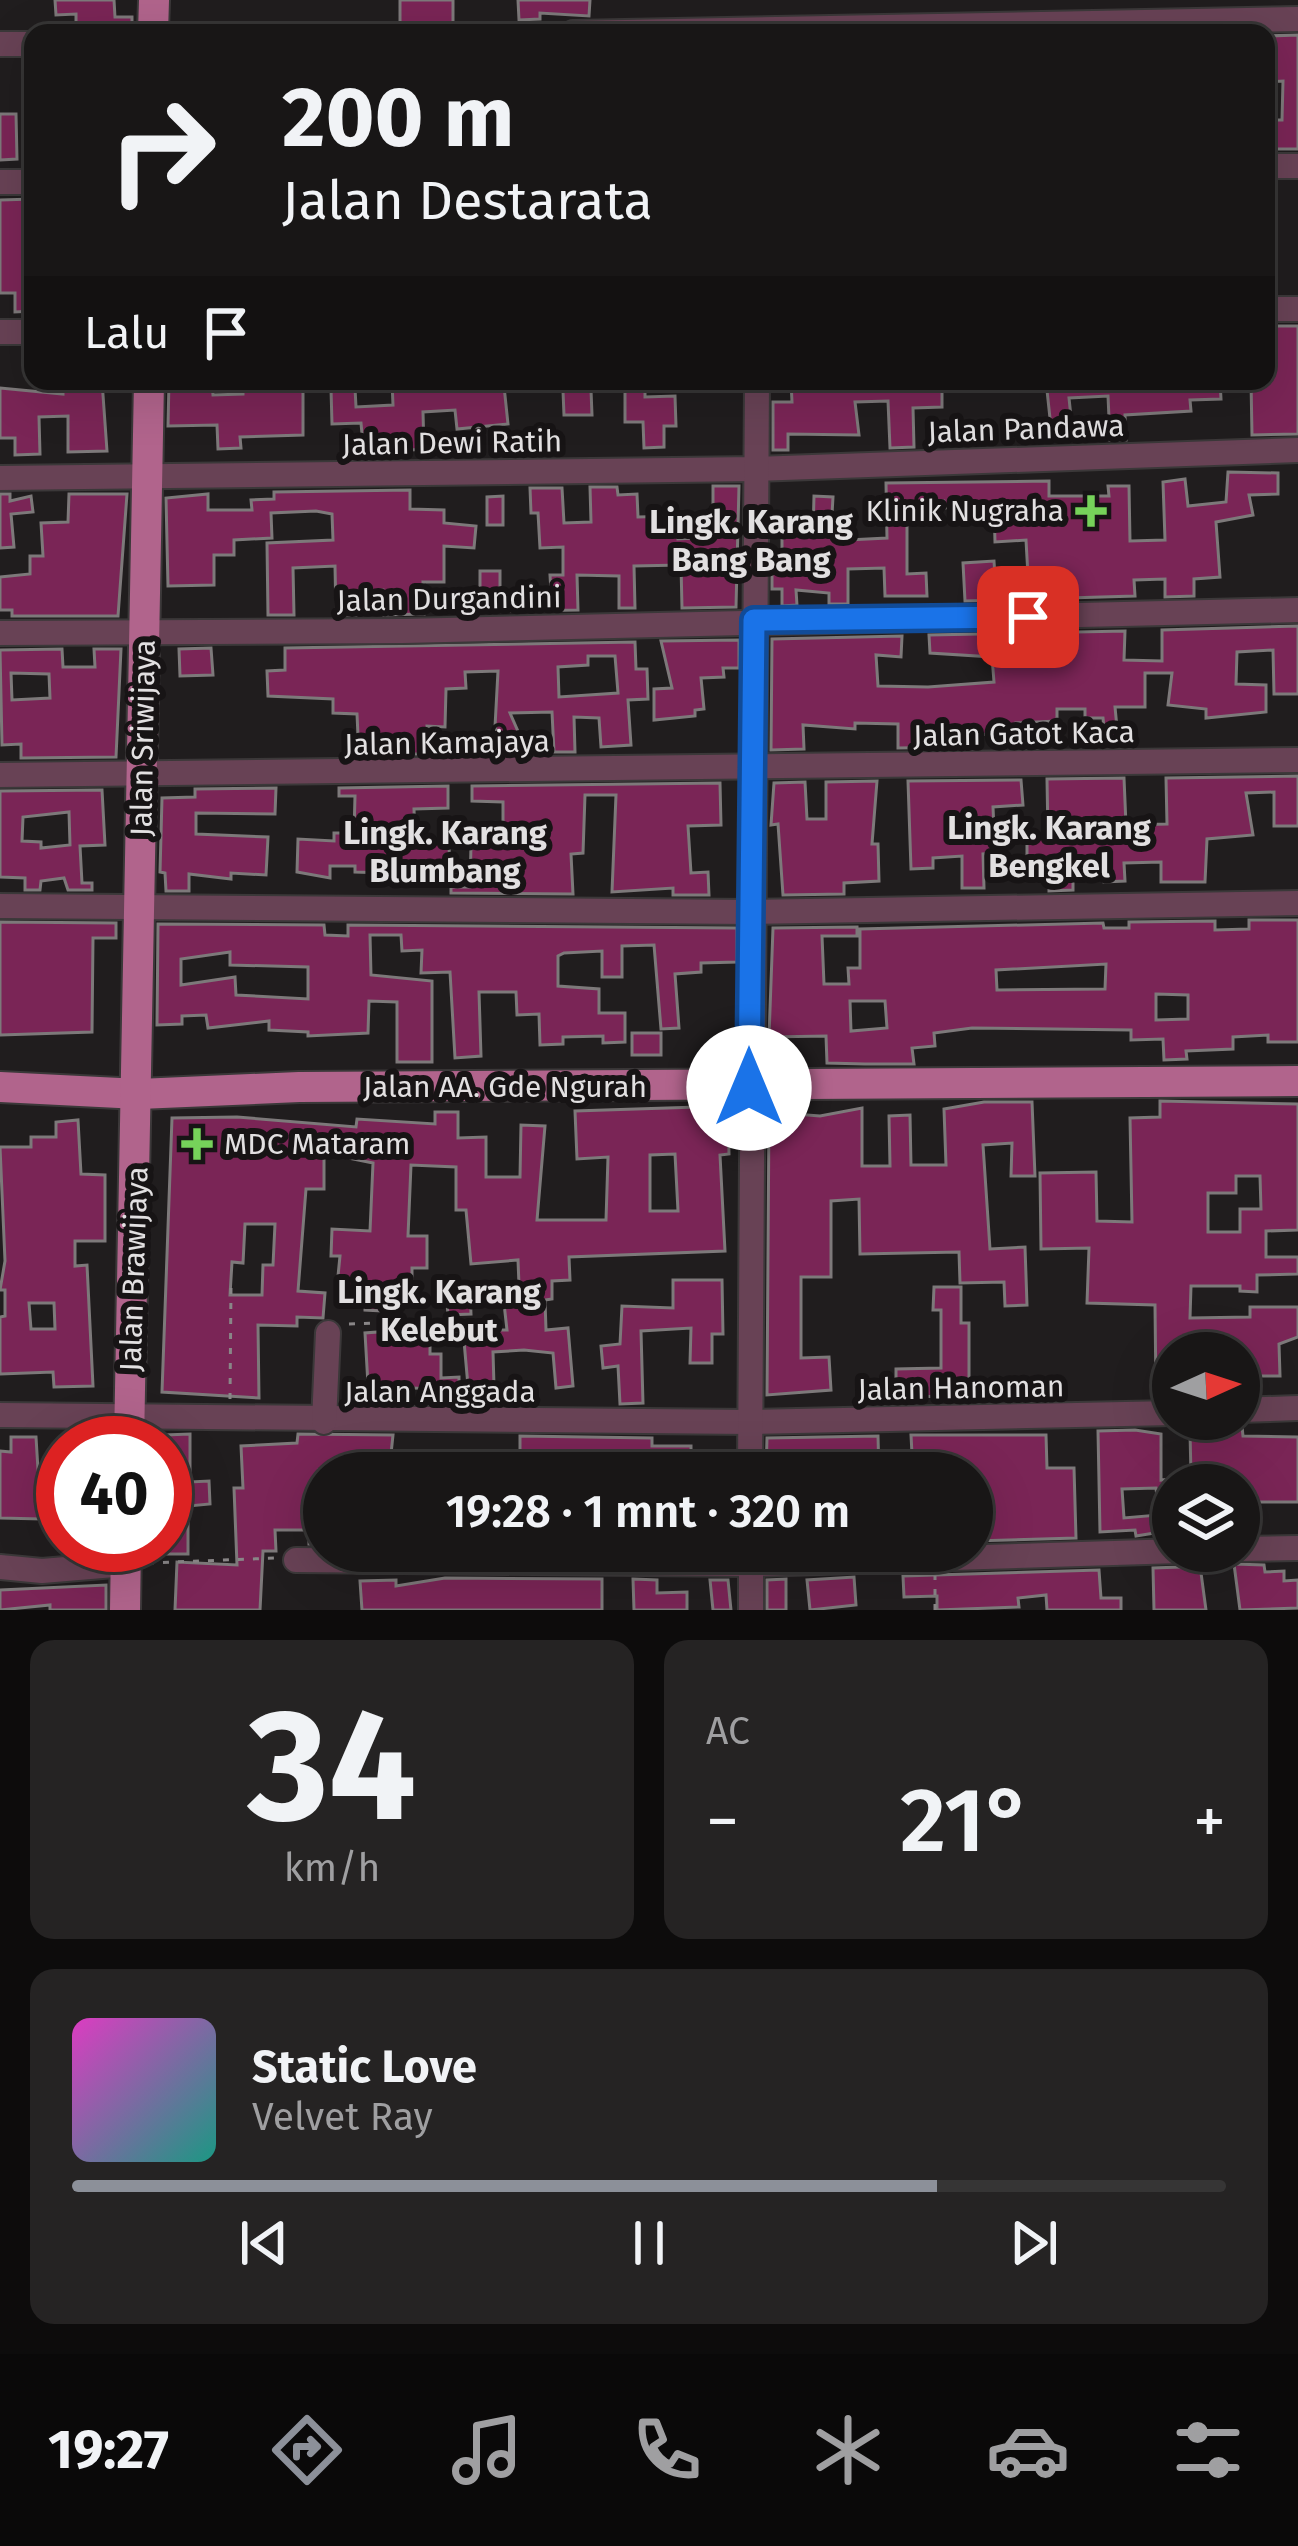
<!DOCTYPE html>
<html lang="id">
<head>
<meta charset="utf-8">
<style>
  :root { --surface:#181616; --page:#252323; --text:#f1f3f6; --muted:#9f9fa1; --line:#363535; --accent:#8c9099 }
  body { margin:0; font-family:"Fira Sans",sans-serif; background:var(--page); color:var(--text); height:100vh; display:flex; flex-direction:column; font-size:45px; white-space:nowrap }
  * { box-sizing:border-box; margin:0 }
  p { font-size:39px; color:var(--muted) }
  .icon { flex:none; width:66px; height:66px; fill:none; stroke:currentColor; stroke-width:2; stroke-linecap:round; stroke-linejoin:round }
  .map { position:relative; height:1610px; overflow:hidden }
  .details { display:flex; flex-direction:column; gap:30px; padding:30px; background:#0d0c0c; flex:1 }
  .details>* { flex:none }
  .guide { position:absolute; left:24px; top:24px; width:1251px; height:366px; border-radius:24px; box-shadow:0 12px 48px #0002,0 0 0 3px var(--line); background:#181616; color:var(--text); overflow:hidden }
  .needle { width:78px; rotate:87deg }
  .fabs { position:absolute; left:1152px; top:1332px; display:grid; gap:24px }
  .fabs a { display:grid; place-items:center; width:108px; height:108px; border-radius:50%; background:var(--surface); box-shadow:0 12px 48px #0002,0 0 0 3px var(--line); font-size:60px }
  .speed { position:absolute; left:36px; top:1416px; display:flex; gap:24px; font-size:60px; font-weight:700; text-align:center }
  .speed>* { display:grid; place-content:center; width:156px; height:156px; border-radius:50%; background:var(--surface); box-shadow:0 12px 48px #0002,0 0 0 3px var(--line); line-height:1 }
  .speed .limit { border:18px solid #d22; background:#fff; color:#111 }
  .pin { position:absolute; display:grid; place-items:center; width:102px; height:102px; color:#fff; margin:-51px; border-radius:24px; box-shadow:0 6px 18px #0006 }
  .me { position:absolute; width:132px; margin:-66px; rotate:0deg; stroke-linejoin:round; filter:drop-shadow(0 0 9px #0008) }
  .turn { display:flex; align-items:center; gap:42px; height:252px; padding:0 60px; font-size:54px }
  .turn .icon { width:156px; height:156px; stroke-width:2.5 }
  .turn b { display:block; font-size:84px; line-height:102px }
  .then { display:flex; align-items:center; height:114px; padding:0 60px; background:#0003; gap:24px; font-size:45px }
  .big { font-size:90px; font-weight:600; line-height:1.1 }
  .details .widget { flex:1; display:flex; flex-direction:column; justify-content:center; gap:18px; min-width:0; padding:0 42px; border-radius:24px; background:var(--page) }
  .details .dial { align-items:center; gap:0 }
  .dial b { font-size:156px; line-height:1 }
  .song { display:flex; align-items:center; gap:36px }
  .cover { width:144px; height:144px; border-radius:18px; background:linear-gradient(135deg,hsl(310 70% 55%),hsl(170 70% 35%)) }
  .played { height:12px; border-radius:6px; background:linear-gradient(90deg,var(--accent) 75%,var(--line) 75%) }
  .keys { display:flex; justify-content:space-around; direction:ltr }
  .heat { display:flex; justify-content:space-between; align-items:center; font-size:66px; direction:ltr }
  .details .tiles { flex:1; display:grid; gap:30px; grid-template-columns:1fr 1fr }
  .widget:last-child { grid-column:span 2 }
  .trip { position:absolute; left:303px; top:1452px; width:690px; height:120px; border-radius:60px; background:var(--surface); box-shadow:0 12px 48px #0002,0 0 0 3px var(--line); font-weight:600; line-height:120px; text-align:center }
  .menu { display:flex; height:192px; justify-content:space-around; align-items:center; background:#0a0909; color:var(--muted) }
  .menu .icon { width:84px; height:84px }
  .menu .current { color:var(--accent) }
  .menu b { font-size:54px; color:var(--text) }
  .map>svg:first-child { display:block }
  .building { fill:#7a2556; stroke:#7d797a; stroke-width:3; fill-rule:evenodd }
  .lines { fill:none; stroke-linecap:round; stroke-linejoin:round }
  .minor-casing { stroke:#3b3839; stroke-width:28 }
  .major-casing { stroke:#3b3839; stroke-width:34 }
  .path { stroke:#898687; stroke-width:3; stroke-dasharray:6 9; stroke-linecap:butt }
  .minor { stroke:#684255; stroke-width:24 }
  .major { stroke:#b1648c; stroke-width:30 }
  .route-casing { stroke:#114b97; stroke-width:30 }
  .route { stroke:#1a73e8; stroke-width:21 }
  .poi-dot { fill:#76d25a; stroke:#171415; stroke-width:4.5 }
  .labels { text-anchor:middle; dominant-baseline:central; stroke-width:12; stroke-linejoin:round; paint-order:stroke }
  .street-label { font-size:30px; fill:#e2e0e1; stroke:#171415 }
  .poi-label { font-size:30px; fill:#e2e0e1; stroke:#171415; text-anchor:end }
  .neighbourhood-label { font-size:33px; font-weight:bold; fill:#e2e0e1; stroke:#171415 }
</style>
</head>
<body>
<div class="map">
<svg width="1298" height="1610" viewBox="0 0 1298 1610">
  <rect width="100%" height="100%" fill="#201d1e"/>
  <g class="building">
    <polygon points="55,0 114,0 115,17 132,17 132,30 76,31 76,14 56,15"/>
    <rect x="400" y="0" width="53" height="33"/>
    <polygon points="518,0 590,0 589,16 540,13 540,19 519,20"/>
    <polygon points="1298,35 1298,149 1274,149 1273,120 1282,120 1283,81 1266,82 1266,36"/>
    <polygon points="0,114 16,114 17,159 0,160"/>
    <polygon points="33,199 33,311 15,312 15,293 0,293 0,200"/>
    <polygon points="1266,326 1298,326 1298,434 1252,435 1251,381 1266,381"/>
    <polygon points="63,381 102,381 107,451 68,452 68,416 39,417 40,454 15,455 15,438 0,438 0,388 63,394"/>
    <polygon points="169,381 212,381 213,395 243,394 243,385 303,384 303,435 240,437 241,448 218,449 217,425 168,426"/>
    <polygon points="392,381 428,381 429,391 504,386 508,424 457,429 455,410 423,412 424,449 369,453 369,434 362,434 361,423 332,424 331,389 355,388 356,407 393,405"/>
    <polygon points="625,381 645,381 645,397 675,396 676,426 664,426 664,447 644,448 643,422 625,422"/>
    <polygon points="942,381 942,407 913,408 914,447 890,448 888,401 855,402 859,435 788,434 788,450 773,450 773,402 792,402 791,382"/>
    <polygon points="1046,381 1220,381 1221,399 1190,400 1191,411 1125,415 1126,440 1110,440 1108,396 1069,398 1073,436 1052,437"/>
    <polygon points="591,390 592,415 564,415 563,391"/>
    <polygon points="1228,472 1278,473 1278,494 1249,495 1253,515 1216,522 1220,577 1194,579 1194,596 1165,597 1165,579 1134,580 1135,596 965,601 963,563 994,561 995,576 1028,576 1026,540 995,542 994,505 945,508 944,501 907,503 907,574 926,573 927,596 885,596 884,568 848,569 848,604 829,604 829,593 796,590 797,605 782,606 782,589 772,589 772,569 782,569 782,534 813,534 814,496 833,497 831,532 848,532 848,540 887,538 886,483 1049,481 1049,496 1109,496 1108,486 1129,486 1130,541 1165,540 1163,482 1185,479 1188,506 1226,502"/>
    <polygon points="713,486 739,486 736,607 682,608 681,565 634,566 635,608 619,608 619,576 577,575 578,610 509,611 509,604 480,604 480,571 500,571 500,592 551,592 550,575 563,575 563,547 540,548 538,513 531,513 530,488 562,488 564,523 591,522 590,487 617,487 618,495 637,494 638,517 677,516 678,539 713,537"/>
    <polygon points="410,490 410,509 444,510 444,523 476,526 474,548 444,546 444,582 423,582 424,614 384,615 383,590 356,592 356,615 336,615 335,566 293,568 294,615 268,615 267,543 333,540 332,514 316,511 271,513 272,538 234,540 234,555 214,555 214,585 168,586 166,498 208,494 208,510 252,510 251,500 274,499 274,492"/>
    <polygon points="0,494 10,494 10,501 31,496 33,512 11,514 14,547 0,548"/>
    <polygon points="69,494 127,494 118,616 12,616 12,610 0,610 0,577 30,574 30,556 43,556 41,523 68,522"/>
    <polygon points="503,496 503,525 487,525 487,497"/>
    <polygon points="1298,626 1298,694 1274,694 1273,650 1237,652 1236,684 1266,685 1266,712 1206,718 1206,709 1168,705 1172,673 1145,673 1145,707 1115,707 1118,738 1105,739 1103,718 1085,718 1085,709 1057,709 1057,721 1016,723 1018,747 999,747 998,734 960,735 961,747 898,748 898,724 855,723 855,729 803,725 804,749 771,750 772,639 902,636 901,657 876,655 878,686 928,687 994,682 992,657 930,653 929,635 1125,631 1124,660 1162,661 1162,630"/>
    <polygon points="739,640 739,668 723,668 724,677 701,678 704,709 695,710 695,716 654,720 654,689 672,688 661,641"/>
    <path d="M635,642L636,669H647L648,699L628,700L631,745L601,747L599,718L574,717L575,752H554L552,712L510,713L524,745L506,752L495,727L498,671L465,672L466,688L446,689L445,727L427,726L428,754H388L387,735L358,736L357,714L333,713V699L268,696L267,671L285,670V648ZM588,656H615L618,693L559,697L558,667L588,665Z"/>
    <polygon points="211,648 213,675 180,676 179,649"/>
    <path d="M62,649L63,667H95L94,649H121L116,757L21,758V744L2,745L0,650ZM11,673L49,674L50,698L12,700Z"/>
    <polygon points="1298,776 1298,826 1274,826 1274,792 1246,793 1253,835 1207,839 1205,882 1161,882 1161,862 1124,863 1125,881 1104,882 1103,872 1073,875 1073,890 1049,891 1049,871 1027,871 1027,836 1048,836 1047,779 1124,778 1126,825 1167,824 1166,778"/>
    <polygon points="1021,780 1023,805 993,807 995,853 983,854 984,888 962,888 962,856 933,858 933,868 911,869 908,781"/>
    <polygon points="877,781 872,844 878,844 879,881 844,883 844,894 783,895 778,824 771,825 774,783 805,782 807,819 826,819 826,782"/>
    <polygon points="720,783 721,825 688,826 691,873 708,872 709,895 673,895 673,888 612,892 616,795 585,795 583,853 571,854 573,894 451,893 451,887 470,887 471,845 503,846 503,802 472,801 472,786"/>
    <polygon points="448,786 448,808 414,809 415,841 449,844 450,872 406,872 407,880 387,881 387,873 355,872 355,866 330,866 330,878 297,872 298,839 334,841 334,833 354,833 355,796 339,796 339,788"/>
    <polygon points="276,788 275,814 196,813 196,834 268,837 266,875 231,873 231,879 189,874 189,891 166,891 165,873 160,872 162,798 195,797 195,789"/>
    <path d="M102,790L105,845L80,846L82,883H92V890H68L64,878L41,881L40,890H25V878L0,877V791ZM69,812L70,845L41,848V842L22,841L23,817Z"/>
    <path d="M1249,920H1298V1042H1268V1035L1233,1037V1049L1186,1051L1187,1059L1164,1060L1163,1039L1131,1040V1030L972,1028L934,1033L935,1046L912,1048L914,1064H865L827,1063L826,1036L769,1037L773,928L857,927V936H822L824,984H849L848,968H860V929L1103,923L1104,928H1129V922L1215,921V930L1249,929ZM1106,964L1105,989L997,990L996,970ZM1156,994L1188,995V1019L1156,1020ZM850,1001H885L887,1028L851,1031Z"/>
    <polygon points="0,922 116,923 116,938 93,938 92,1032 0,1035"/>
    <path d="M158,924L324,925L325,935L348,936V925L737,928V962L701,963V972L675,974L679,1028L661,1029L654,945L622,946V977H602V951L564,953L558,956V986L599,989V1013H625V1042L603,1043V1036L563,1037V1044L540,1045L539,1014L517,1015L516,992H479L481,1056L455,1058L450,972L421,973L422,950L402,951L401,935H370L371,975L432,981V1062H397V1002L369,1001L368,1033L308,1036V1032L269,1030V1021L208,1028L206,1015L182,1016V1024L157,1025ZM230,952V965L308,967V999L236,995L235,977L181,985V959Z"/>
    <rect x="632" y="1033" width="29" height="22"/>
    <path d="M1160,1101L1298,1104V1230L1266,1231V1257H1298V1274L1257,1275V1292L1240,1291V1286H1191L1190,1318L1250,1317V1307H1298V1337L1279,1344L1280,1376H1257L1256,1393H1239V1353H1173V1393L1156,1394L1155,1305L1087,1303L1089,1248L1041,1249L1040,1173L1096,1172L1097,1221L1132,1222L1130,1118L1160,1117ZM1236,1176H1260L1261,1209H1240V1232H1208V1193H1236Z"/>
    <polygon points="984,1102 1032,1102 1035,1176 1011,1176 1012,1143 983,1145 990,1249 1025,1247 1027,1305 1005,1306 1004,1282 960,1283 959,1252 860,1254 859,1199 831,1201 831,1277 801,1277 801,1358 829,1357 831,1390 767,1395 769,1112 820,1116 862,1108 862,1166 890,1166 889,1116 910,1115 911,1165 946,1165 944,1109"/>
    <path d="M728,1106L729,1154L720,1155L725,1251L569,1257L570,1280L552,1281V1299L545,1300L546,1330L568,1328L573,1386L556,1388L553,1353L524,1350L493,1352L494,1386H468L463,1330H507L502,1286L519,1285L518,1260L471,1264L466,1210H456V1167L411,1165L408,1236H427V1268H412V1288L400,1287V1312L365,1310V1292L337,1286L340,1256H331L332,1229L370,1231L373,1163L324,1153V1189H306L298,1291L325,1293L323,1318L297,1317V1326L258,1325L259,1398L162,1392L172,1118L237,1117L356,1127L357,1119L435,1124V1112H458V1138L486,1137V1177H520L521,1125L545,1126L537,1220H606L608,1157L577,1159L575,1111ZM675,1154L678,1211H650V1155ZM245,1224H275L273,1265H263L262,1295H230L232,1262L243,1263Z"/>
    <path d="M78,1120L81,1174L105,1175V1241H75V1266L87,1265L93,1386L54,1387L53,1372L0,1374V1317L5,1316V1290H0L5,1261L0,1147H31V1137H56V1122ZM29,1303H54L55,1329H31Z"/>
    <polygon points="673,1280 722,1280 723,1334 712,1334 712,1363 690,1363 691,1328 641,1331 643,1403 620,1404 618,1366 603,1368 601,1346 620,1344 622,1306 673,1308"/>
    <polygon points="934,1287 961,1287 961,1323 969,1323 969,1397 896,1396 896,1369 941,1368 941,1310 933,1310"/>
    <polygon points="470,1289 471,1314 448,1315 446,1291"/>
    <polygon points="430,1328 430,1354 441,1354 441,1378 459,1377 459,1390 390,1387 391,1402 369,1402 365,1333"/>
    <polygon points="1017,1382 1043,1382 1044,1399 1017,1400"/>
    <polygon points="1211,1422 1242,1426 1243,1436 1298,1437 1298,1502 1256,1502 1257,1528 1239,1529 1239,1485 1210,1485 1209,1474 1191,1474 1190,1433 1211,1433"/>
    <path d="M1135,1430L1161,1434V1480L1173,1479V1530L1136,1536L1135,1530L1100,1532L1098,1431ZM1156,1488L1159,1515L1124,1518L1122,1489Z"/>
    <polygon points="190,1434 190,1482 209,1481 210,1504 188,1506 188,1554 165,1554 165,1435"/>
    <polygon points="298,1434 393,1435 389,1473 319,1470 324,1544 309,1544 309,1530 275,1530 276,1551 263,1551 260,1610 175,1610 177,1562 237,1565 234,1488 243,1488 241,1446 297,1443"/>
    <polygon points="911,1435 1046,1435 1047,1468 1074,1468 1076,1538 972,1541 972,1473 913,1473"/>
    <polygon points="520,1436 652,1438 652,1446 691,1446 691,1473 555,1473 554,1451 520,1451"/>
    <polygon points="878,1436 879,1473 766,1473 767,1438"/>
    <polygon points="11,1437 36,1437 41,1519 0,1518 0,1451 11,1452"/>
    <polygon points="1194,1558 1199,1558 1206,1610 1154,1610 1153,1568 1181,1567"/>
    <polygon points="1234,1564 1264,1565 1265,1572 1284,1571 1284,1581 1298,1580 1298,1608 1240,1610"/>
    <polygon points="1099,1570 1101,1598 1121,1598 1121,1610 1047,1610 1046,1595 1018,1598 1019,1607 937,1610 937,1596 904,1597 903,1576"/>
    <polygon points="854,1577 856,1605 810,1610 807,1580"/>
    <polygon points="445,1578 602,1579 602,1610 362,1610 360,1581 396,1580 396,1586"/>
    <polygon points="633,1579 657,1580 657,1593 687,1592 687,1610 634,1610"/>
    <polygon points="786,1579 786,1610 767,1610 767,1580"/>
    <polygon points="710,1580 728,1580 731,1610 713,1610"/>
    <polygon points="106,1585 106,1610 50,1610 50,1605 0,1610 0,1590"/>
  </g>
  <g class="lines">
    <defs>
      <g id="minor">
        <polyline points="573,33 1298,19"/>
        <polyline points="0,44 33,44"/>
        <polyline points="1266,166 1298,166"/>
        <polyline points="0,182 33,182"/>
        <polyline points="1266,309 1298,309"/>
        <polyline points="0,332 33,332"/>
        <polyline points="0,478 756,469 1298,450"/>
        <polyline points="0,633 403,631 1298,610"/>
        <polyline points="0,775 1298,760"/>
        <polyline points="0,906 751,912 1298,903"/>
        <polyline points="1239,1410 1298,1408"/>
        <polyline points="0,1415 750,1422 1173,1413"/>
        <polyline points="324,1422 328,1333"/>
        <polyline points="750,1473 757,381"/>
        <polyline points="1239,1549 1298,1548"/>
        <polyline points="751,1551 751,1610"/>
        <polyline points="296,1560 751,1564 1179,1551"/>
        <polyline points="0,1567 42,1571 126,1564"/>
      </g>
      <g id="major">
        <polyline points="153,33 154,0"/>
        <polyline points="0,1087 139,1094 299,1087 1298,1081"/>
        <polyline points="129,1443 149,381"/>
        <polyline points="125,1610 126,1545"/>
      </g>
    </defs>
    <use href="#minor" class="minor-casing"/>
    <use href="#major" class="major-casing"/>
    <g class="path">
      <polyline points="349,1324 374,1323"/>
      <polyline points="230,1399 231,1287"/>
      <polyline points="148,1563 276,1558"/>
      <polyline points="935,1610 935,1576"/>
    </g>
    <use href="#minor" class="minor"/>
    <use href="#major" class="major"/>
  </g>
  <g class="lines">
    <defs>
      <polyline id="route" points="749,1088 754,620 1028,617"/>
    </defs>
    <use href="#route" class="route-casing"/>
    <use href="#route" class="route"/>
  </g>
  <g class="poi-dot">
    <path d="M1085 493h12v12h12v12h-12v12h-12v-12h-12v-12h12z"/>
    <path d="M191 1126h12v12h12v12h-12v12h-12v-12h-12v-12h12z"/>
  </g>
  <g class="labels">
    <g class="street-label">
      <text transform="translate(1026 429) rotate(-2)">Jalan Pandawa</text>
      <text transform="translate(452 443) rotate(-1)">Jalan Dewi Ratih</text>
      <text transform="translate(449 599) rotate(-1)">Jalan Durgandini</text>
      <text transform="translate(1024 734) rotate(-1)">Jalan Gatot Kaca</text>
      <text transform="translate(143 738) rotate(-89)">Jalan Sriwijaya</text>
      <text transform="translate(447 743) rotate(-1)">Jalan Kamajaya</text>
      <text x="505" y="1087">Jalan AA. Gde Ngurah</text>
      <text transform="translate(134 1269) rotate(-88)">Jalan Brawijaya</text>
      <text transform="translate(961 1388) rotate(-1)">Jalan Hanoman</text>
      <text x="440" y="1392">Jalan Anggada</text>
    </g>
    <g class="poi-label">
      <text x="1064" y="511">Klinik Nugraha</text>
      <text x="224" y="1144" text-anchor="start">MDC Mataram</text>
    </g>
    <g class="neighbourhood-label">
      <text x="751" y="522">Lingk. Karang<tspan x="751" dy="38">Bang Bang</tspan></text>
      <text x="1049" y="828">Lingk. Karang<tspan x="1049" dy="38">Bengkel</tspan></text>
      <text x="445" y="833">Lingk. Karang<tspan x="445" dy="38">Blumbang</tspan></text>
      <text x="439" y="1292">Lingk. Karang<tspan x="439" dy="38">Kelebut</tspan></text>
    </g>
  </g>
</svg>
<div class="fabs">
<a><svg class="needle" viewBox="-14 -14 28 28"><path d="M0-13l5 13h-10z" fill="#e53935"/><path d="M0 13l5-13h-10z" fill="#9f9fa1"/></svg></a>
<a><svg class="icon" aria-label="layers" viewBox="0 0 24 24"><path d="M12 4l9 5-9 5-9-5zM3 14l9 5 9-5"/></svg></a>
</div>
<div class="speed"><div class="limit">40</div></div>
<div class="pin" style="left:1028px;top:617px;background:#d93025"><svg class="icon" aria-label="arrive" viewBox="0 0 24 24"><path d="M6 21V4h12l-3 4 3 4H6"/></svg></div>
<svg class="me" style="left:749px;top:1088px" viewBox="-20 -20 40 40"><circle r="19" fill="#fff"/><path d="M0-13L10 11 0 6-10 11z" fill="#1a73e8"/></svg>
<div class="trip">19:28 · 1 mnt · 320 m</div>
<div class="guide">
<div class="turn"><svg class="icon" aria-label="right" viewBox="0 0 24 24"><path d="M7 20v-9h11M14 6l5 5-5 5"/></svg><div><b>200 m</b>Jalan Destarata</div></div>
<div class="then">Lalu<svg class="icon" aria-label="arrive" viewBox="0 0 24 24"><path d="M6 21V4h12l-3 4 3 4H6"/></svg></div>
</div>
</div>
<section class="details">
<div class="tiles">
<div class="widget dial"><b>34</b><p>km/h</p></div>
<div class="widget"><p>AC</p>
<div class="heat"><a>−</a><b class="big">21°</b><a>+</a></div>
</div>
<div class="widget">
<div class="song"><i class="cover"></i><div><b>Static Love</b><p>Velvet Ray</p></div></div>
<div class="played"></div>
<div class="keys"><svg class="icon" aria-label="previous" viewBox="0 0 24 24"><path d="M18 5L8 12l10 7zM5 5v14"/></svg><svg class="icon" aria-label="pause" viewBox="0 0 24 24"><path d="M8 5v14M16 5v14"/></svg><svg class="icon" aria-label="next" viewBox="0 0 24 24"><path d="M6 5l10 7-10 7zM19 5v14"/></svg></div>
</div>
</div>
</section>
<nav class="menu">
<b>19:27</b>
<svg class="icon current" aria-label="directions" viewBox="0 0 24 24"><path d="M12 3l9 9-9 9-9-9zM9 14v-3h6M13 9l2 2-2 2"/></svg>
<svg class="icon" aria-label="music" viewBox="0 0 24 24"><path d="M9 18V5l10-2v13"/><circle cx="6" cy="18" r="3"/><circle cx="16" cy="16" r="3"/></svg>
<svg class="icon" aria-label="phone" viewBox="0 0 24 24"><path d="M5 4h4l2 5-3 2q2 4 5 5l2-3 5 2v4C11 20 4 13 5 4z"/></svg>
<svg class="icon" aria-label="climate" viewBox="0 0 24 24"><path d="M12 3v18M4 7l16 10M4 17L20 7"/></svg>
<svg class="icon" aria-label="car" viewBox="0 0 24 24"><path d="M5 17H2v-5l4-1 3-4h7l3 4 3 1v5h-3M9 17h6M6 11h13"/><circle cx="7" cy="17" r="2"/><circle cx="17" cy="17" r="2"/></svg>
<svg class="icon" aria-label="filters" viewBox="0 0 24 24"><path d="M4 7h16M4 17h16"/><circle cx="9" cy="7" r="2"/><circle cx="15" cy="17" r="2"/></svg>
</nav>
</body>
</html>
